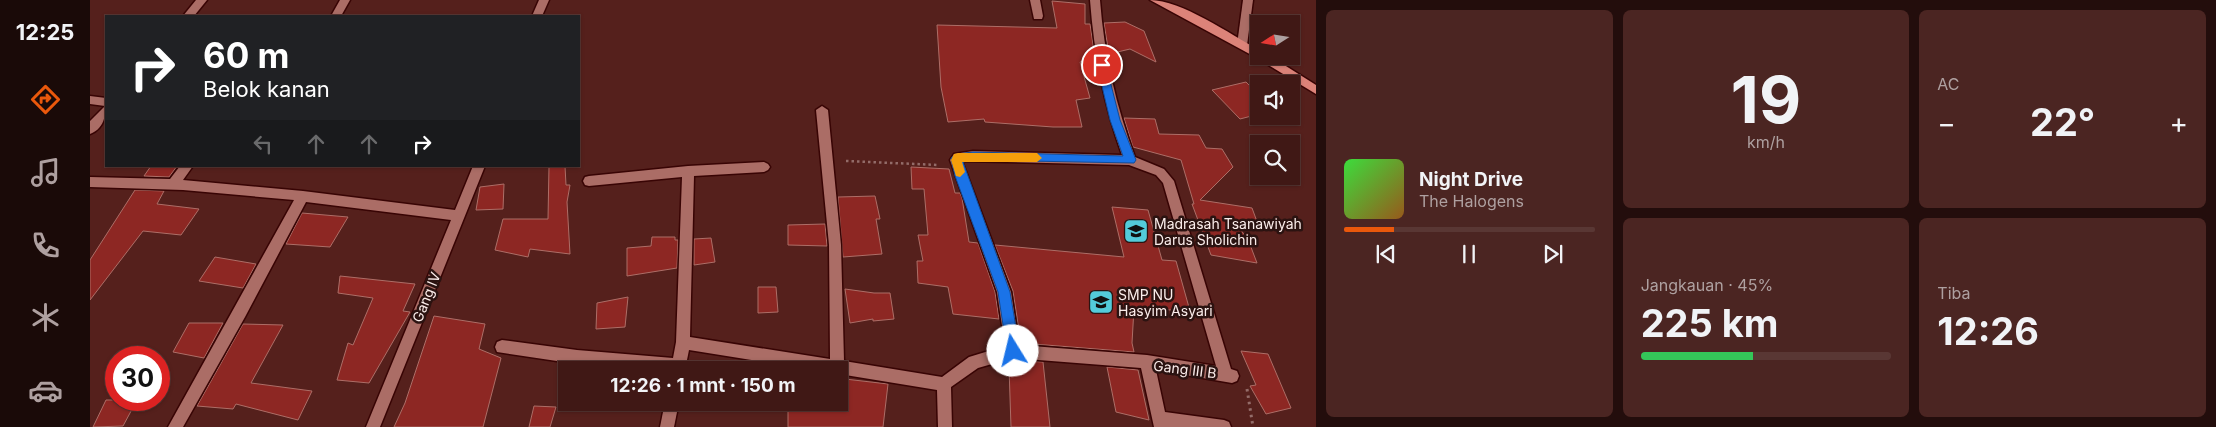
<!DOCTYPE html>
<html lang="id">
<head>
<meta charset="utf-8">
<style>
  :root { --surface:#401815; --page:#4b2522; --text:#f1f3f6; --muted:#aea0a0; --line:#593734; --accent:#ea580c }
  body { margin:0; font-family:Inter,sans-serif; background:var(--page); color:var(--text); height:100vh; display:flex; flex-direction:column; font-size:19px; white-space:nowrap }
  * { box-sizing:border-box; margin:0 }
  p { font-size:16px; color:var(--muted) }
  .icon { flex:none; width:28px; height:28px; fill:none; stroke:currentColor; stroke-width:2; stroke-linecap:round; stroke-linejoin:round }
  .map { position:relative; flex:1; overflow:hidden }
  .panel { display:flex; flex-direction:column; gap:10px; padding:10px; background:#230d0c; width:900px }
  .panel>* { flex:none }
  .top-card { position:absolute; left:15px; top:15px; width:475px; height:152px; border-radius:0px; box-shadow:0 1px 4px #0004,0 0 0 1px var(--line); background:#202124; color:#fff; overflow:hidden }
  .needle { width:32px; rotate:258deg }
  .tools { position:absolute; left:1160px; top:15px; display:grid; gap:10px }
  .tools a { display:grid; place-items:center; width:50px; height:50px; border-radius:0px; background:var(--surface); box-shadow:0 1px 4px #0004,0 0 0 1px var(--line); font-size:25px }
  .speed { position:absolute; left:15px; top:346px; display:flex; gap:10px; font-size:25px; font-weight:700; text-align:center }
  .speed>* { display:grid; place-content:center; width:65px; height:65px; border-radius:50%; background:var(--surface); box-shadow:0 1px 4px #0004,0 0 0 1px var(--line); line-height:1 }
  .speed .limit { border:8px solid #d22; background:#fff; color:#111 }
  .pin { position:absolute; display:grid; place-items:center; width:42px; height:42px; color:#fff; margin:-21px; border:2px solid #fff; border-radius:50%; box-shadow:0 1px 5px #0007 }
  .me { position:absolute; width:55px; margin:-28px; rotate:351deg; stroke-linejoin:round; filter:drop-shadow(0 0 4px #0008) }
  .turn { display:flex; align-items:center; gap:18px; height:105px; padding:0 15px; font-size:22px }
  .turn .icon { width:65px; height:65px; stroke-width:2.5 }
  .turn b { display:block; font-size:35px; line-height:42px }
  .lanes { display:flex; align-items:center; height:48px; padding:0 15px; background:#0003; justify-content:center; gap:25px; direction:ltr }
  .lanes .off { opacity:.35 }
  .big { font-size:38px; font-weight:700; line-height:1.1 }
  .panel .tile { flex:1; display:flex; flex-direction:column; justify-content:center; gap:8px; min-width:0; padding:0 18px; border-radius:8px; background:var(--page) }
  .panel .dial { align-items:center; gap:0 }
  .dial b { font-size:65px; line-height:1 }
  .song { display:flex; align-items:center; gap:15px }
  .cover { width:60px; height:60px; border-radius:8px; background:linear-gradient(135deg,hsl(120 70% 55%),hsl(30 70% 35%)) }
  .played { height:5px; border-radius:2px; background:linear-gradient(90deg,var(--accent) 20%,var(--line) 20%) }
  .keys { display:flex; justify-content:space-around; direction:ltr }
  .heat { display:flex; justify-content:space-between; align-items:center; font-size:28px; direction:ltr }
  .charge { height:8px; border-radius:4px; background:linear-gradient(90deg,#34c759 45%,var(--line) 0) }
  .panel .tiles { flex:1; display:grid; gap:10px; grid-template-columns:repeat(3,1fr) }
  .tile:first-child { grid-row:span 2 }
  .trip { position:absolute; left:468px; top:361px; width:290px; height:50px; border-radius:0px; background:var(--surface); box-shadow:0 1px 4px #0004,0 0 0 1px var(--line); font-weight:700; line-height:50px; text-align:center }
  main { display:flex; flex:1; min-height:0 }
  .tabs { display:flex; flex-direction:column; width:90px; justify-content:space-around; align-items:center; background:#1a0a08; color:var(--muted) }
  .tabs .icon { width:35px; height:35px }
  .tabs .on { color:var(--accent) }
  .tabs b { font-size:22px; color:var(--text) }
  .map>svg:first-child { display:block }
  .building { fill:#8d2723; stroke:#ad6e67 }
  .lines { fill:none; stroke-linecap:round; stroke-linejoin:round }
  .minor-casing { stroke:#380404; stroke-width:3 }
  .major-casing { stroke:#380404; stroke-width:3 }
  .path-far1 { stroke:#936c69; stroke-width:2.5; stroke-dasharray:2.5 3; stroke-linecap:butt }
  .path { stroke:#936c69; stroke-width:3; stroke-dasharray:2.5 4; stroke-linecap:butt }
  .minor { fill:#ab6d66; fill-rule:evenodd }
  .major { fill:#dc8379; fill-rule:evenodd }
  .route { fill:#1a73e8; stroke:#114b97 }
  .slow { fill:#f59e0b }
  .labels { text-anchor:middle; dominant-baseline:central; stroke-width:5; stroke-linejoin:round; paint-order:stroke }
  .poi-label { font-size:14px; fill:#fbedeb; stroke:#2b1311; text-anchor:start }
  .street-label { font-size:14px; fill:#fbedeb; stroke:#2b1311 }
</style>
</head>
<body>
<main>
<nav class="tabs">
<b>12:25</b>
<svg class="icon on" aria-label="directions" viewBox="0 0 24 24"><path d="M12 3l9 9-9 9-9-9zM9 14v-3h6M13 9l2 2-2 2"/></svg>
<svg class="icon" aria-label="music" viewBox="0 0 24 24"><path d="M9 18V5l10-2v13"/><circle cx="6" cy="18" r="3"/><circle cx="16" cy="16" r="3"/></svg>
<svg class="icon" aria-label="phone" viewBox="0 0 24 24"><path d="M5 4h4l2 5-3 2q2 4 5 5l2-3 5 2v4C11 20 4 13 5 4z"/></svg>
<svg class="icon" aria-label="climate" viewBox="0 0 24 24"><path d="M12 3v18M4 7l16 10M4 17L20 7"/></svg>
<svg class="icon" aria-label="car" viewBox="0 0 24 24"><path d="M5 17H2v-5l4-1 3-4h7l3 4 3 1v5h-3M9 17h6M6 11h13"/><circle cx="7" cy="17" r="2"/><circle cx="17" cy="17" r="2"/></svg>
</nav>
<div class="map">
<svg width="1226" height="427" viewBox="0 0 1226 427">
  <rect width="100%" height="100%" fill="#55201c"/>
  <g class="building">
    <polygon points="962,1 995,4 995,24 1000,24 1005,58 990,62 1000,98 986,100 992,127 963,127 895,122 894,119 858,122 851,87 847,25 967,28"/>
    <polygon points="1035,22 1054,31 1066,62 1040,49 1019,54 1014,23"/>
    <polygon points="1156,82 1169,95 1169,114 1150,119 1122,90"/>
    <polygon points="1034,118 1065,119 1069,134 1109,135 1116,148 1132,149 1143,167 1110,200 1162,208 1169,227 1149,227 1159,242 1167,263 1121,255 1102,204 1104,204 1091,160 1043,147"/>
    <polygon points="61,166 87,166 79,177 54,176"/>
    <polygon points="459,166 475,166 476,185 480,185 477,202 480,254 440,249 438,257 405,250 413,219 458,219"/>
    <polygon points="821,167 859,169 865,193 870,193 872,198 879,242 888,243 905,292 909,319 863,314 858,287 828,283 827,261 833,261 828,235 838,235 834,189 822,189"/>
    <polygon points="414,184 413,209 386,210 390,187"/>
    <polygon points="45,190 74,191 67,204 109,209 91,235 53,231 0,300 0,260"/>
    <polygon points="785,196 790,219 786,219 792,254 753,257 748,197"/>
    <polygon points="1022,207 1058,210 1072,260 1086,261 1100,311 1044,308 1042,343 1044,352 931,343 923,291 905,245 1034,257"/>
    <polygon points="212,213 258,217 240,247 196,244"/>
    <polygon points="735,224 737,246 698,245 698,225"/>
    <polygon points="562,237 585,237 585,240 588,240 587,268 537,276 537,248 561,246"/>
    <polygon points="621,238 625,262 604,265 604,239"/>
    <polygon points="125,257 166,264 153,288 109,281"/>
    <polygon points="250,276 325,284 313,311 320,312 279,383 247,380 258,343 263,345 283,298 248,293"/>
    <polygon points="668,287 686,287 688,312 668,313"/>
    <polygon points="755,289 784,293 800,293 804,319 783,321 783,319 760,323"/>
    <polygon points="538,297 535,327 506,329 507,303"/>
    <polygon points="344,316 395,324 389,349 411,358 393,427 304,427 315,403"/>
    <polygon points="99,323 133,323 114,358 83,352"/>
    <polygon points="153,324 193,325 161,383 222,391 208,420 146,404 143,409 107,406"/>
    <polygon points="1151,351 1178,354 1201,408 1176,414 1160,386 1166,385"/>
    <polygon points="934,361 953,362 960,427 921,427 919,367 935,368"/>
    <polygon points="1017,367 1048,370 1059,420 1026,412"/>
    <polygon points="755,379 798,384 793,427 698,427 698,402 756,402"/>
    <polygon points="16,400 47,400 33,426 3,427"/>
    <polygon points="444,406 466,407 460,427 439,427"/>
  </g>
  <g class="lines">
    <defs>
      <g id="minor">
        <polygon points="106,0 117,0 104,16 93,16"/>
        <polygon points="250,0 260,0 251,16 241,16"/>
        <polygon points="449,0 459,0 452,16 442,16"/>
        <polygon points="940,0 950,0 953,16 952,19 944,19"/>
        <path d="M1000,0H1010C1014,54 1026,106 1045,157L1074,169L1084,181L1141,369L1147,371L1149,376L1147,381L1142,383L1066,370L1075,412L1134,420L1139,422L1141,427H1064L1051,368L923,358L888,368L861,387L862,427H848L847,390L749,374V370H724L599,350L595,370H565L487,364L407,352L405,347L407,342L412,340L487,350L583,358L586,342L592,177L499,186L495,185L493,181L495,177L499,176L598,166L674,162L678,164L680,167L678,170L674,172L604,176L600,337L740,359L739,245L726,110L732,106L738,110L751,245L754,361L852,377L879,357L915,346L907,292L860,160L864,154L883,151L1032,155C1014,105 1004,54 1000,0ZM872,161L1039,165L1066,175L1073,183L1126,366L1057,355L929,345L921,292Z"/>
        <polygon points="1153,0 1163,0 1157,45 1152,49 1147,45"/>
        <path d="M0,96L16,98C16,112 16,128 0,134V121L15,106L0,104Z"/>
        <polygon points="90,166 103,166 93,180 213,191 365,210 383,166 395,166 290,427 276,427 361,220 216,202 155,317 93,427 78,427 204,200 93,190 0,187 0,177 80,179"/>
        <polygon points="575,402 589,402 584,427 570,427"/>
      </g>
      <path id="major" d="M1060,0C1091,0 1140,34 1169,50V56H1180L1226,85V94L1167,58Z"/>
    </defs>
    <use href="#minor" class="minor-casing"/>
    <use href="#major" class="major-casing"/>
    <polyline class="path-far1" points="756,161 849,165"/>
    <polyline class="path" points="1157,389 1163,427"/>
    <use href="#minor" class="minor"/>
    <use href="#major" class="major"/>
  </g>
  <polygon class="route" points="1012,61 1016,65 1030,120 1046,160 1044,163 883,160 873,162 920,292 930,351 928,355 923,357 919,355 917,351 908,292 865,176 861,158 867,154 883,152 1033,156 1020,120 1007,65"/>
  <polygon class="slow" points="868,153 947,153 952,158 947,162 872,162 875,172 870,177 866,176 861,160 864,154"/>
  <defs>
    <symbol id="school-square" viewBox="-11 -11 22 22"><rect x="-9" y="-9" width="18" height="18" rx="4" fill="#53cbda" stroke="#2b1311"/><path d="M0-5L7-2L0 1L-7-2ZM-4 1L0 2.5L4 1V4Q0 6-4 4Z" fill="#111"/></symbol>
  </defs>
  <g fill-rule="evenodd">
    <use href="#school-square" x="1032" y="217" width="28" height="28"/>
    <use href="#school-square" x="997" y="288" width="28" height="28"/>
  </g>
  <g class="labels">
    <g class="poi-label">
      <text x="1064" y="223">Madrasah Tsanawiyah<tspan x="1064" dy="16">Darus Sholichin</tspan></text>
      <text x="1028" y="294">SMP NU<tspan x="1028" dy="16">Hasyim Asyari</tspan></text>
    </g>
    <g class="street-label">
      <text transform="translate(336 297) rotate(-68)">Gang IV</text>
      <text transform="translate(1095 369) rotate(7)">Gang III B</text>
    </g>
  </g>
</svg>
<div class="tools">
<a><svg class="needle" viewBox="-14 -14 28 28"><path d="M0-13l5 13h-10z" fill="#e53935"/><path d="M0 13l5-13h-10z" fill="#aea0a0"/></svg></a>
<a><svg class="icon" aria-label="sound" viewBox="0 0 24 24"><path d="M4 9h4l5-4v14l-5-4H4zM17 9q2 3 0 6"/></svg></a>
<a><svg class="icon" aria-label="search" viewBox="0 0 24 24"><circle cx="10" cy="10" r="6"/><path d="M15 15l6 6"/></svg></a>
</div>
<div class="speed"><div class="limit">30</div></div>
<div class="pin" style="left:1012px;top:65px;background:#d93025"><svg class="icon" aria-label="arrive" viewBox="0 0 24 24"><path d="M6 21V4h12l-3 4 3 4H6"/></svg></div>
<svg class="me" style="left:923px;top:351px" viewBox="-20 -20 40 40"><circle r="19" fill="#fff"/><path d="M0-13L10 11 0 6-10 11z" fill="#1a73e8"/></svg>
<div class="trip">12:26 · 1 mnt · 150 m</div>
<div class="top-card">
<div class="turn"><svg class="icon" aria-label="right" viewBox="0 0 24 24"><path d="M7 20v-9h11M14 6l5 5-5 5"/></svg><div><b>60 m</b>Belok kanan</div></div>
<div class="lanes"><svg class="icon off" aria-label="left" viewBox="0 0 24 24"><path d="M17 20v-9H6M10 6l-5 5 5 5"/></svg><svg class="icon off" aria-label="ahead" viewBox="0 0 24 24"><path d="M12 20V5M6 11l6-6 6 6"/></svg><svg class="icon off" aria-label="ahead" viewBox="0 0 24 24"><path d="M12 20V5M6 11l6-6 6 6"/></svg><svg class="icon" aria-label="right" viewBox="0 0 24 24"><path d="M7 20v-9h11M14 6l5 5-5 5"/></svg></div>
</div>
</div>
<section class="panel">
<div class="tiles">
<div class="tile">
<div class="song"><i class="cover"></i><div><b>Night Drive</b><p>The Halogens</p></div></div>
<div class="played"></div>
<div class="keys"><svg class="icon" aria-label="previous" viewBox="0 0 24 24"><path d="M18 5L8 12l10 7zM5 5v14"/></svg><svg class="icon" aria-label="pause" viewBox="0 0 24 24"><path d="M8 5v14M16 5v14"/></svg><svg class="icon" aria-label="next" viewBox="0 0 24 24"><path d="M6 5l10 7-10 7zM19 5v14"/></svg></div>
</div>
<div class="tile dial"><b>19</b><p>km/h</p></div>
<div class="tile"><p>AC</p>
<div class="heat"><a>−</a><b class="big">22°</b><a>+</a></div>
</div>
<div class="tile"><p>Jangkauan · 45%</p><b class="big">225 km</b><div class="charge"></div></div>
<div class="tile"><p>Tiba</p><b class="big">12:26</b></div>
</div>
</section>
</main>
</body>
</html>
